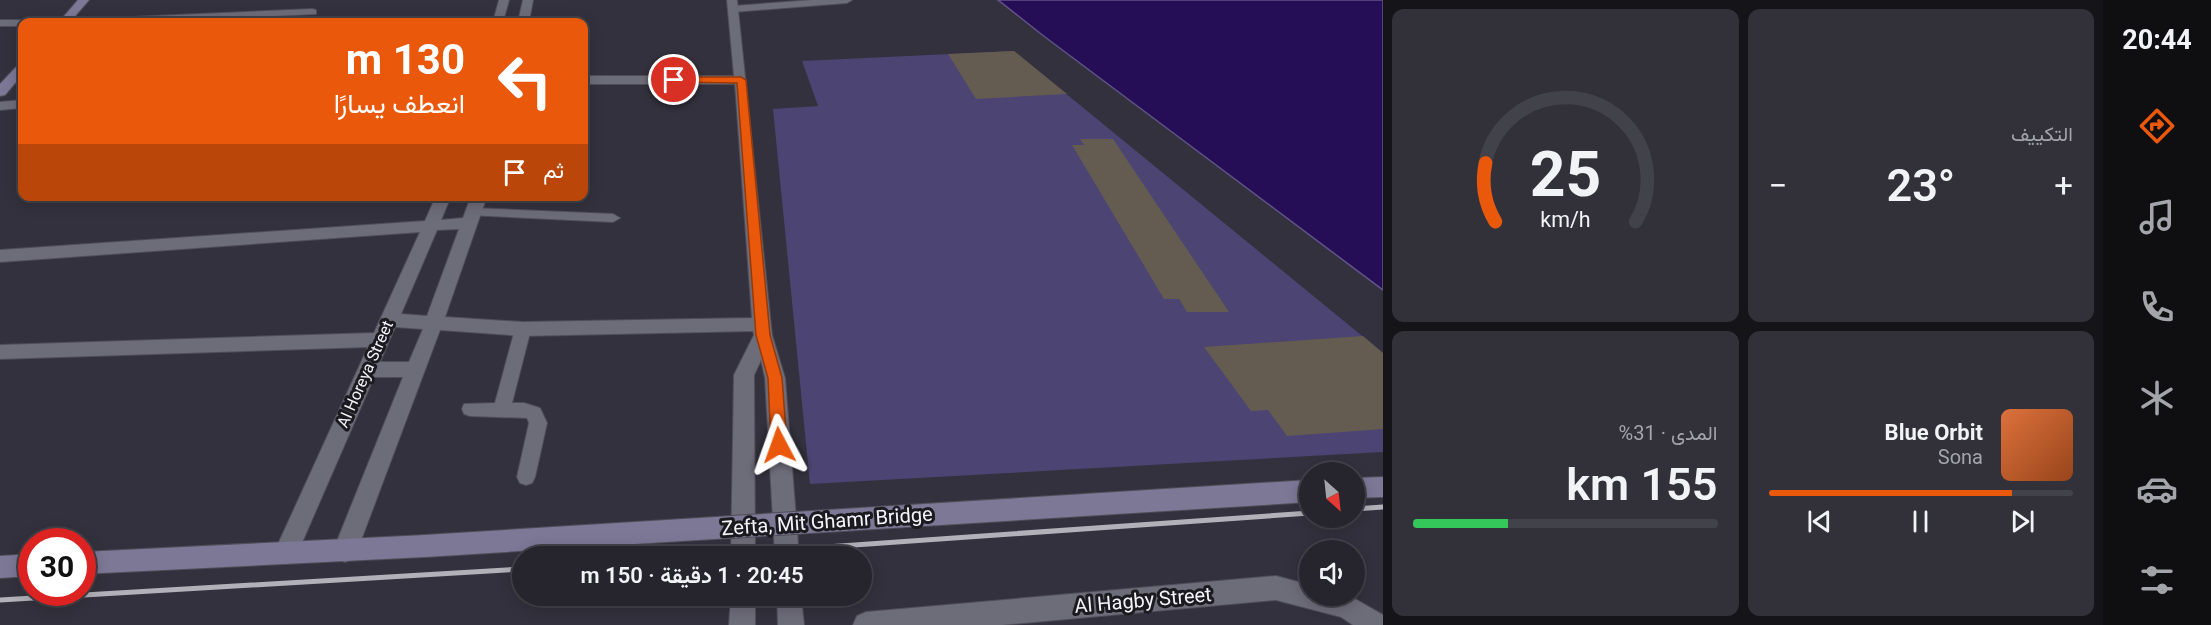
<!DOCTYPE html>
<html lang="ar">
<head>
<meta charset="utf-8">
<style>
  :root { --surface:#26252e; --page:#32313a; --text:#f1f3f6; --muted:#a4a5aa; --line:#42424a; --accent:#ea580c }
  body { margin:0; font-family:Roboto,Vazirmatn,sans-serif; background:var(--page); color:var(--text); direction:rtl; height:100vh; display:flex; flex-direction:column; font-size:22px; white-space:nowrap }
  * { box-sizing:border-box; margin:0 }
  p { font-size:20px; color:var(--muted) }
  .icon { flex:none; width:33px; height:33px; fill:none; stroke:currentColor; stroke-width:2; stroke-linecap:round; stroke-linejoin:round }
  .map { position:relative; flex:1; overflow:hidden; direction:ltr }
  .panel { display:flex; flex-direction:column; gap:9px; padding:9px; background:#151419; width:720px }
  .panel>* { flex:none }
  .hud { position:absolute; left:18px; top:18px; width:570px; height:183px; border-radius:12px; box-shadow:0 3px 15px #0003,0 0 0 2px var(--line); direction:rtl; background:#ea580c; color:#fff; overflow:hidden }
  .needle { width:39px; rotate:153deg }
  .buttons { position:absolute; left:1299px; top:462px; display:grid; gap:12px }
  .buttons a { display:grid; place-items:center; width:66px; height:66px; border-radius:50%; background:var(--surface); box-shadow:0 3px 15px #0003,0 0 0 2px var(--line); font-size:30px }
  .speed { position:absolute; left:18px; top:528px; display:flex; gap:12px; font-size:30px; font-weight:700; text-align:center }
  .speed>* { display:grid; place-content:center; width:78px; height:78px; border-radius:50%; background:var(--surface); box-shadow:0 3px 15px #0003,0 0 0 2px var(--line); line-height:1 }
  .speed .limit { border:9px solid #d22; background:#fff; color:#111 }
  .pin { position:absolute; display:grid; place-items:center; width:51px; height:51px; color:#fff; margin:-26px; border:3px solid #fff; border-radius:50%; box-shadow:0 2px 6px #0007 }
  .me { position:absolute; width:66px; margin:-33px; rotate:356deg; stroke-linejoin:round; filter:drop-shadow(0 0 4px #0008) }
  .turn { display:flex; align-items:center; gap:21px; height:126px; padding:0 24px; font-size:27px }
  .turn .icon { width:78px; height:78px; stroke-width:2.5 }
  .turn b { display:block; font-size:42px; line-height:51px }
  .then { display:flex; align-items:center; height:57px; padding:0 24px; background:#0003; gap:12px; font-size:22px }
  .big { font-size:45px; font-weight:600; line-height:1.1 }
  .panel .tile { flex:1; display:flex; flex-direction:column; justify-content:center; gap:9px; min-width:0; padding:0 21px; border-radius:12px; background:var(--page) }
  .panel .dial { align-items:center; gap:0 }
  .dial svg { height:156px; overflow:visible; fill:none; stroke:var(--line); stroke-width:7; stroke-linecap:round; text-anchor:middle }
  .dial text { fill:var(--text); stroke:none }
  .song { display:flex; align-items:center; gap:18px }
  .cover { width:72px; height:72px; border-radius:9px; background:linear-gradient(135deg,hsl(20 70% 55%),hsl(20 70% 35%)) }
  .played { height:6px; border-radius:3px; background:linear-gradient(90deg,var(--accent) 80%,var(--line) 80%) }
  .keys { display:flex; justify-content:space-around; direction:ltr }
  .heat { display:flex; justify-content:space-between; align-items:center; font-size:33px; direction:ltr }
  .charge { height:9px; border-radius:4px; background:linear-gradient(90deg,#34c759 31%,var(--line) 0) }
  .panel .tiles { flex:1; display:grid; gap:9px; grid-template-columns:repeat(2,1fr) }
  .trip { position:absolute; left:512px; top:546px; width:360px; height:60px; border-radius:30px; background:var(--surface); box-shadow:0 3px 15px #0003,0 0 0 2px var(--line); font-weight:600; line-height:60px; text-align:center; direction:rtl }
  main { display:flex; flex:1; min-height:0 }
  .tabs { display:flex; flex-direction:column; width:108px; justify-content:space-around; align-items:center; background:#0f0f12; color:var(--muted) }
  .tabs .icon { width:42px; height:42px }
  .tabs .current { color:var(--accent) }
  .tabs b { font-size:27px; color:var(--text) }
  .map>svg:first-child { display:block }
  .green { fill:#4c4473 }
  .water { fill:#250e56; stroke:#635388; stroke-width:1.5 }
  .building { fill:#645c50 }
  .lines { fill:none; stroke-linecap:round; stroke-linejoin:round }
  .lane-casing { stroke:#4f4d58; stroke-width:2 }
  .street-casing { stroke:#4f4d58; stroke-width:2 }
  .secondary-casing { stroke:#4f4d58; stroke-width:2 }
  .lane { fill:#6d6c79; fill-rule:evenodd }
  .street { fill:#6d6c79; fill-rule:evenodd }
  .secondary { fill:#7c7896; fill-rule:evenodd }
  .rail { stroke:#b2b1ba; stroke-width:5 }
  .secondary-bridge-casing { stroke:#4f4d58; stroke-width:24; stroke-linecap:butt }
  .secondary-bridge { stroke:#7c7896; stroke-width:22 }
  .route { fill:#ea580c; stroke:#983908; stroke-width:1.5 }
  .labels { text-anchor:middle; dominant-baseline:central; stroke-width:6; stroke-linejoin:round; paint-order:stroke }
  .street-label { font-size:16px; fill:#f4f3fb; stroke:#1b1a1f }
  .near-street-label { font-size:20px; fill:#f4f3fb; stroke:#1b1a1f }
</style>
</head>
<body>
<main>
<nav class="tabs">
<b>20:44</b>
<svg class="icon current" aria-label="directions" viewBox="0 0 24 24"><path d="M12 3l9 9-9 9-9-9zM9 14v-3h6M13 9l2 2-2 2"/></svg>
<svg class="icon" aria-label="music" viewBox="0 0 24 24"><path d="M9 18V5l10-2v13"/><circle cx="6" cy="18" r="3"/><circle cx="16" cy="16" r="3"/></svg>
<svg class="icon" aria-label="phone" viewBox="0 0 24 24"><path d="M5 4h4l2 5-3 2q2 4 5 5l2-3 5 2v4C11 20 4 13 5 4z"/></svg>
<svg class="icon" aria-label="climate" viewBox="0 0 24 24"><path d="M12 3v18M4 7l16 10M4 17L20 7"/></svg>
<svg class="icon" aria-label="car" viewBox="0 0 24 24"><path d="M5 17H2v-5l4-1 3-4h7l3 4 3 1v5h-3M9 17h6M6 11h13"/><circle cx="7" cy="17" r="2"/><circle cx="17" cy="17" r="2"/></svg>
<svg class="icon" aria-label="filters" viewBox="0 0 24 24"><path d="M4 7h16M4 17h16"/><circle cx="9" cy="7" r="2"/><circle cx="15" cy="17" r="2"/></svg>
</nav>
<section class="panel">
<div class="tiles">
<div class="tile"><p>التكييف</p>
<div class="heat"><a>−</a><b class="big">23°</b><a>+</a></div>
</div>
<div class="tile dial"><svg viewBox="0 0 100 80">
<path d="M14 69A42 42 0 1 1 86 69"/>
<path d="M14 69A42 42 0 0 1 9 39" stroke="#ea580c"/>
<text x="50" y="56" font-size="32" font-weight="700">25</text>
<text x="50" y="72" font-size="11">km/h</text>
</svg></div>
<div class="tile">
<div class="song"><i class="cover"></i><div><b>Blue Orbit</b><p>Sona</p></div></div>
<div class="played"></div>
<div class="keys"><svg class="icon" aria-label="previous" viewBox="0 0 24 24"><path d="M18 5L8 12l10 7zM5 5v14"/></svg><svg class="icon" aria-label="pause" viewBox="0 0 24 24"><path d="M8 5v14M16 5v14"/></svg><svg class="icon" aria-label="next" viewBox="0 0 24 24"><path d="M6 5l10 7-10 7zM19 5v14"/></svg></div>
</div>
<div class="tile"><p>المدى · 31%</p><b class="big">155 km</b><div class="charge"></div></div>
</div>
</section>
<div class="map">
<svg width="1383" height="625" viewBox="0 0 1383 625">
  <rect width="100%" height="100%" fill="#33313d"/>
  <polygon class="green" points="1014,51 1383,353 1383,452 810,484 773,109 818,106 802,61"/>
  <polygon class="water" points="998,0 1383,0 1383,290 1045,37"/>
  <g class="building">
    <polygon points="1014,51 1067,94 976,99 948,54"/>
    <polygon points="1080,139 1113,139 1229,312 1187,312 1179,299 1164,299 1072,145 1084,145"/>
    <polygon points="1363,336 1383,353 1383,429 1287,436 1268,410 1251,411 1204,347"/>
  </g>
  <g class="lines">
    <defs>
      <g id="lane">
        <polygon points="812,0 852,0 847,3 733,12 728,9 733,6"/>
        <polygon points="473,208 613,214 620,218 613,222 468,215 466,212 468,209"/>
        <polygon points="523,323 528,325 531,329 512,403 524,403 540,408 547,423 535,477 532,483 526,485 520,483 517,477 529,423 527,418 470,416 464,414 462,409 464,404 495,403 515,329 518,325"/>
      </g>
      <g id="street">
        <polygon points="499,0 509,0 503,22 493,22"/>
        <polygon points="523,0 533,0 529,22 518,22"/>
        <path d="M727,0H737L772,335L785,378L799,556H775L765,378L761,360L754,375L755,556H731L734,375L754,335L753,331L523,336L440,330L357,551L353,559L345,562L337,559L333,551L403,377H374L294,561L286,564L278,561L274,553L368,347L0,359V345L374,333L420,232L0,262V250L425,221L436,196H451L441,220L463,218L471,196H487L445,317L523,322L752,318L735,84H584V76H734ZM459,229L427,316L401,314L437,230ZM395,327L423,329L409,362H380Z"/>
        <polygon points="312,9 316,10 316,14 151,22 79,22 85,19"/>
        <polygon points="0,20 22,20 27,22 22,22 22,26 0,26"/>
        <polygon points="22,100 22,108 0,110 0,102"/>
        <polygon points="1276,576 1310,585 1310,596 1350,596 1383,615 1383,625 1353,625 1341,617 1276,600 1002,625 853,625 857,616 866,612"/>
        <polygon points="731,596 755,596 755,625 729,625"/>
        <polygon points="777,596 801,596 804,625 778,625"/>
      </g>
      <g id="secondary">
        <polygon points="78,0 89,0 70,22 59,22"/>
        <polygon points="22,64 22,75 5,95 0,96 0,84 18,65"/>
        <polygon points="1383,477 1383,497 1354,498 1354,478"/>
        <polygon points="425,535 433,538 437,546 433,554 425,557 82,574 82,552"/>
        <polygon points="32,554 32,576 0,578 0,556"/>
      </g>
    </defs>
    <use href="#lane" class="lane-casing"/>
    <use href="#street" class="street-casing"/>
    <use href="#secondary" class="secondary-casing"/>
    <use href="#lane" class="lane"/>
    <use href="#street" class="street"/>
    <use href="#secondary" class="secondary"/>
    <g class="rail">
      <polyline points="1354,509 1383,507"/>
      <polyline points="697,556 1310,513"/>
      <polyline points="0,600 522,569"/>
    </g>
    <defs>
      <polyline id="secondary-bridge" points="425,546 1310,491"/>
    </defs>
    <use href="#secondary-bridge" class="secondary-bridge-casing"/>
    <use href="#secondary-bridge" class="secondary-bridge"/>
  </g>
  <polygon class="route" points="674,77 741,77 746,80 770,335 782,378 787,445 785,450 779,452 774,450 771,445 768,378 756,335 737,83 670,82 669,80"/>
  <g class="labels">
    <g class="street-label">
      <text transform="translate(365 374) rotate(-66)">Al Horeya Street</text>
    </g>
    <g class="near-street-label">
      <text transform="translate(827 521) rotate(-4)">Zefta, Mit Ghamr Bridge</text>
      <text transform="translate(1143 600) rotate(-5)">Al Hagby Street</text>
    </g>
  </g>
</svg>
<div class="buttons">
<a><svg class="needle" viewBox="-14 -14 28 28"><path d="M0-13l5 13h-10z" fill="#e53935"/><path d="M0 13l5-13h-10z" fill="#a4a5aa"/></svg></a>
<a><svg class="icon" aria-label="sound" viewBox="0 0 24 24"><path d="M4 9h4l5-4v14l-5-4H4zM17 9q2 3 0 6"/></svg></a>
</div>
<div class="speed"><div class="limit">30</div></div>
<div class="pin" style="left:674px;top:80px;background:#d93025"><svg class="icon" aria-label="arrive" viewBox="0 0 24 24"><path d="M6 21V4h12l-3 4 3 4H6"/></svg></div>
<svg class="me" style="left:779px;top:445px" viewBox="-20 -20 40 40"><path d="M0-17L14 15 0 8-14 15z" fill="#ea580c" stroke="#fff" stroke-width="4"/></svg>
<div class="trip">20:45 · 1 دقيقة · 150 m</div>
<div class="hud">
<div class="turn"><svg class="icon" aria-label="left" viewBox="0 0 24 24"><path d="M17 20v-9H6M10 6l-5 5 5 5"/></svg><div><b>130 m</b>انعطف يسارًا</div></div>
<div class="then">ثم<svg class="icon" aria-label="arrive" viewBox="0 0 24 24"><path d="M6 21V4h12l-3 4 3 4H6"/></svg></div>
</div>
</div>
</main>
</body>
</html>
